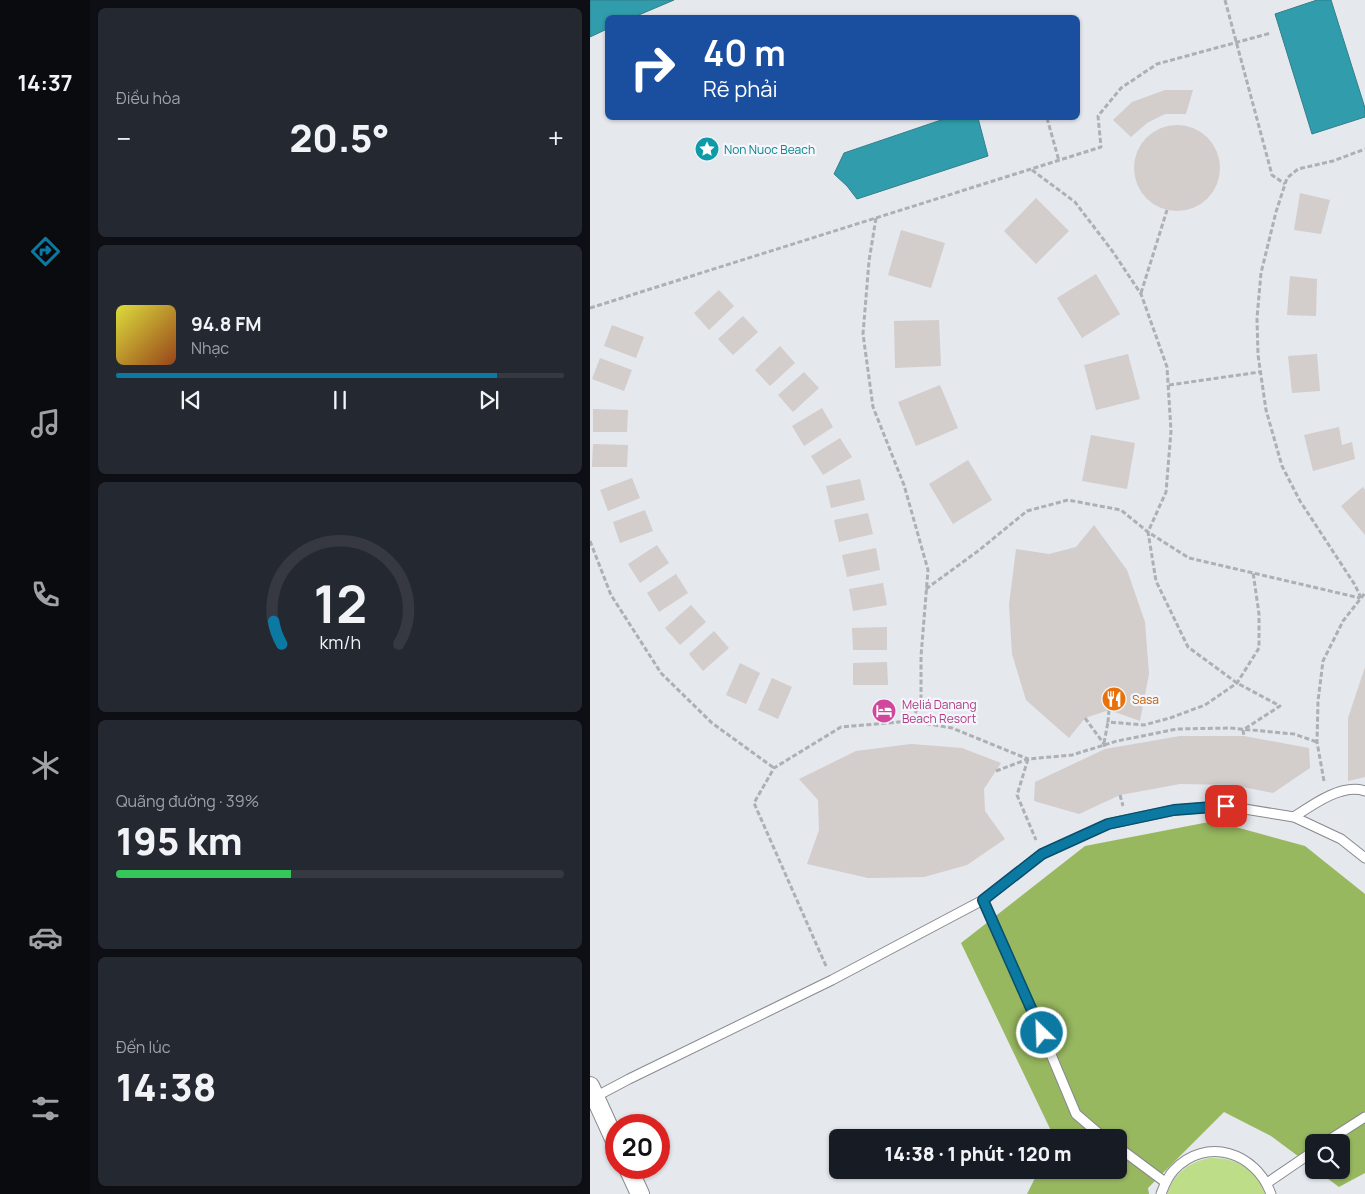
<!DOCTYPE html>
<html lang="vi">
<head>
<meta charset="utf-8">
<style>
  :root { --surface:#171b24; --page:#242831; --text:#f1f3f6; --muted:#9ea1a6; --line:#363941; --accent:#0c79a3 }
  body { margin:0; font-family:Manrope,sans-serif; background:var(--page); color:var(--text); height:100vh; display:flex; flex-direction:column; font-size:19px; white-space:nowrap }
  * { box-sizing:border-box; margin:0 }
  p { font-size:16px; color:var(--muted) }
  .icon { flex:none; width:28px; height:28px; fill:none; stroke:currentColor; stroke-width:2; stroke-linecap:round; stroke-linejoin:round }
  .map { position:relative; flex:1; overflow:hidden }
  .panel { display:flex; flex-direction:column; gap:8px; padding:8px; background:#0d0f14; width:500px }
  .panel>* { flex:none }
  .banner { position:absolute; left:15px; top:15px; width:475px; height:105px; border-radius:8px; box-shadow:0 1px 4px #0004; background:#1a4fa0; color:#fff; overflow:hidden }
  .tools { position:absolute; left:715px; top:1134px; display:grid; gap:10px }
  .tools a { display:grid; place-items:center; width:45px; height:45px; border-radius:8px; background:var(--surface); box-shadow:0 1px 4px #0004; font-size:25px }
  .speed { position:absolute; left:15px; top:1114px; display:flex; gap:10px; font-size:25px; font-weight:700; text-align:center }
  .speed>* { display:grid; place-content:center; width:65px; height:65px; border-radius:50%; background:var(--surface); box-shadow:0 1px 4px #0004; line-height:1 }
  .speed .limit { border:8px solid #d22; background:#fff; color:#111 }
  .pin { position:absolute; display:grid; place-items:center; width:42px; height:42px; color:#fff; margin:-21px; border-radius:10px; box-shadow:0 2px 8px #0006 }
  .me { position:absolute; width:55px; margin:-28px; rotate:336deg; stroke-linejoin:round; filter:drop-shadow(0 0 4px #0008) }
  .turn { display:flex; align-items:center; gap:18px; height:105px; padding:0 15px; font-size:22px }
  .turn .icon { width:65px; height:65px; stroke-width:2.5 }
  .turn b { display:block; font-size:35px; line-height:42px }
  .big { font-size:38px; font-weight:800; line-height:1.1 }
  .panel .card { flex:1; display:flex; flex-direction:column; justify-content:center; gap:8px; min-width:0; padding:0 18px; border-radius:8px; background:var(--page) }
  .panel .dial { align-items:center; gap:0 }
  .dial svg { height:130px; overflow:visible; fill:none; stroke:var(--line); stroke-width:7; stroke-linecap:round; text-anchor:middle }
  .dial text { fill:var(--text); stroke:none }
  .song { display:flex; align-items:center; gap:15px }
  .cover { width:60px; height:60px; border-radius:8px; background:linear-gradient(135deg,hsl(60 70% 55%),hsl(20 70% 35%)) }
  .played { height:5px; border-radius:2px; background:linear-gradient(90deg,var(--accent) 85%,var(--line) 85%) }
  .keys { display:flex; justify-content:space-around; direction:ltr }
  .heat { display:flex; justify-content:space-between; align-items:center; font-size:28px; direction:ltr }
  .charge { height:8px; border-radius:4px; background:linear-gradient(90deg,#34c759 39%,var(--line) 0) }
  .trip { position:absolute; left:239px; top:1129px; width:298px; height:50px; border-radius:8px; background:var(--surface); box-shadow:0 1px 4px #0004; font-weight:800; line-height:50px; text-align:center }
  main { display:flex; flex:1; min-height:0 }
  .tabs { display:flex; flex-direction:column; width:90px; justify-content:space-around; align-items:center; background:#090b0e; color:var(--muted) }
  .tabs .icon { width:35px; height:35px }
  .tabs .selected { color:var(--accent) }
  .tabs b { font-size:22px; color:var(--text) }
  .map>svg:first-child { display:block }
  .green { fill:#bddd89 }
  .forest { fill:#98b860 }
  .water { fill:#319dac; stroke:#337f8a }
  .building { fill:#d3cdcc }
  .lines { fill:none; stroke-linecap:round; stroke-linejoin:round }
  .service-casing { stroke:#87898d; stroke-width:11 }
  .minor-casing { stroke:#87898d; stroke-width:20 }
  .path { stroke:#adb0b4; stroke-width:3; stroke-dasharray:5 2.5; stroke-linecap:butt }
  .service { stroke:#fff; stroke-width:9 }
  .minor { stroke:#fff; stroke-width:18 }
  .route-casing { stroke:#084f6a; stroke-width:12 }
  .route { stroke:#0c79a3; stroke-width:9 }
  .labels { text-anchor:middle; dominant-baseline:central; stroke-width:4.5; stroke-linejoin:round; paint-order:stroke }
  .culture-label { font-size:12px; fill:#0d838f; stroke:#f3f6fa; text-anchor:start }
  .food-label { font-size:12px; fill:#c56008; stroke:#f3f6fa; text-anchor:start }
  .hotel-label { font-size:12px; fill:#b23c85; stroke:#f3f6fa; text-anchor:start }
</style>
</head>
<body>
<main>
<nav class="tabs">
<b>14:37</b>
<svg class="icon selected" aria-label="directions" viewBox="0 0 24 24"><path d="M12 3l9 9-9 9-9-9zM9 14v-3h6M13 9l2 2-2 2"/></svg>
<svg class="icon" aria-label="music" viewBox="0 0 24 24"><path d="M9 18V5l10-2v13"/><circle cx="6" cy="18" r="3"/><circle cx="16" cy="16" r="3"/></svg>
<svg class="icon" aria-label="phone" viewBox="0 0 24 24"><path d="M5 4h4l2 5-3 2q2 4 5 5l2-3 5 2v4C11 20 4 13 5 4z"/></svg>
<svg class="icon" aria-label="climate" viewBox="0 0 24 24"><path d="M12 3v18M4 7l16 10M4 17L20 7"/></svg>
<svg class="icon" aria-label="car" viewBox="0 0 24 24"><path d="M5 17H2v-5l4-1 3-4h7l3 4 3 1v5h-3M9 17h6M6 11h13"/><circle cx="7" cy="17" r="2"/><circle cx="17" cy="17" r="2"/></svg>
<svg class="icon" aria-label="filters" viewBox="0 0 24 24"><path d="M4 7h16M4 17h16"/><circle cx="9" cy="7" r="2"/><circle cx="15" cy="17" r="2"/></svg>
</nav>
<section class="panel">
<div class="card"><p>Điều hòa</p>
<div class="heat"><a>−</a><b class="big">20.5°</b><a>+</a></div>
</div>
<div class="card">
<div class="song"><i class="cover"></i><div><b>94.8 FM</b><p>Nhạc</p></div></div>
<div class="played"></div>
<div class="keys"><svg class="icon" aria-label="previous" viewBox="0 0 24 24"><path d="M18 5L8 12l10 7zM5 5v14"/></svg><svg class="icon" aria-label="pause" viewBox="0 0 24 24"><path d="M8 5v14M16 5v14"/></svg><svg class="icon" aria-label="next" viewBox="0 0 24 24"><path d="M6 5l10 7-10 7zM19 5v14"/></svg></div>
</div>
<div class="card dial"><svg viewBox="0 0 100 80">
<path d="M14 69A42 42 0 1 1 86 69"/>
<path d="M14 69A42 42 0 0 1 9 55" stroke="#0c79a3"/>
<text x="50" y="56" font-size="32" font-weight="700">12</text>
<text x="50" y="72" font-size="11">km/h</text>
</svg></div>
<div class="card"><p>Quãng đường · 39%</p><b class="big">195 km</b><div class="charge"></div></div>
<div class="card"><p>Đến lúc</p><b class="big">14:38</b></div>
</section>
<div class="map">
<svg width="775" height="1194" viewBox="0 0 775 1194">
  <rect width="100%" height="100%" fill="#e5e8ed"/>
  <path class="green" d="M620,1158C646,1157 666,1169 675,1194H577C584,1173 599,1162 620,1158Z"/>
  <polygon class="forest" points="624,821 715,846 775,894 775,1173 749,1187 726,1170 751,1170 751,1142 724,1142 724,1168 681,1136 634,1112 558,1188 559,1194 437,1194 449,1170 528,1170 528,1138 464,1137 371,943 495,846"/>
  <g class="water">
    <polygon points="0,0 84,0 44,17 18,18 17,29 0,37"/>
    <polygon points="727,0 741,0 775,108 775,117 722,134 685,14"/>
    <polygon points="357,118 388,118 398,156 267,199 257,186 244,174 254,153"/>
  </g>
  <g class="building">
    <polygon points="575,90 603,90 596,114 575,114 557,123 541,137 523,120 542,102"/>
    <circle cx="587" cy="168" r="43"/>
    <polygon points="710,193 740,200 731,234 704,230"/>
    <polygon points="446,198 479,231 446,264 414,231"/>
    <polygon points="311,230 355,243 341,288 298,275"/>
    <polygon points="506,274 530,314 492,338 467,298"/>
    <polygon points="700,276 727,279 726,316 697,315"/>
    <polygon points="129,290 144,306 119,330 104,313"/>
    <polygon points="153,316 168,332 143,355 128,339"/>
    <polygon points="349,320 351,366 305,368 304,321"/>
    <polygon points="22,325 54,337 46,358 14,346"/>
    <polygon points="190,346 205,363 180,386 165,370"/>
    <polygon points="538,354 550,399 506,410 494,365"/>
    <polygon points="727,354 730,391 702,393 698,356"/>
    <polygon points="10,358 42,370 34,391 2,379"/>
    <polygon points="214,372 229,388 203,412 188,395"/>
    <polygon points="350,385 368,428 326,446 308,402"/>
    <polygon points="232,408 243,427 214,446 202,426"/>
    <polygon points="3,409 38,410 37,432 3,432"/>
    <polygon points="749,427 752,445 762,442 765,459 723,471 714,435"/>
    <polygon points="501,435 545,443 537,489 492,481"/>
    <polygon points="250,438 262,457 233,475 221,456"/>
    <polygon points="3,444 38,445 37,467 2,467"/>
    <polygon points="378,460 402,500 363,524 339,484"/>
    <polygon points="42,478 50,498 18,511 10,490"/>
    <polygon points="270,479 275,500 241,508 236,486"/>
    <polygon points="773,487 775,490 775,535 751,506"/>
    <polygon points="55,510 63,531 30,543 23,522"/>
    <polygon points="278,513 283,534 249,542 244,520"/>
    <polygon points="504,525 537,570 555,622 559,674 550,721 519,710 495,718 479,738 436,700 422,654 419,605 426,549 459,554 486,547"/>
    <polygon points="67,545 79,563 50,583 38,564"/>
    <polygon points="286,548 290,570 257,577 252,555"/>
    <polygon points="86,574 98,593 69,612 57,593"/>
    <polygon points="293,583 297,605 263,611 259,589"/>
    <polygon points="101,605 116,622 90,645 75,628"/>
    <polygon points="297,627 297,650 263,650 262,628"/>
    <polygon points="124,631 139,648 113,671 99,654"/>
    <polygon points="297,662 298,685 263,685 263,663"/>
    <polygon points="150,663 170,673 156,704 136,695"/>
    <polygon points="775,667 775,777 758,781 758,718"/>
    <polygon points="182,678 202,687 188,719 168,710"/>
    <polygon points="590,736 654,736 719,748 720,768 683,793 642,785 590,784 530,795 489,814 444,801 445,782 515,749"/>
    <polygon points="321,744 372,748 411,763 394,789 395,811 415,839 377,865 334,877 278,878 217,864 229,830 228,800 209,779 266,751"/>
  </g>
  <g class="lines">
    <defs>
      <g id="service">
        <path d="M704,817C722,805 752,783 775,791"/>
        <polyline points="393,900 452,1033 486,1114 514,1138"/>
        <polyline points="5,1097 39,1079 242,980 393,900 452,854 518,824 584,810 636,806 704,817 751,839 775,858"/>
        <polyline points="736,1142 775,1117"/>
        <polyline points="528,1147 575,1182"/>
        <polyline points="677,1183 724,1151"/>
        <path d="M571,1194C574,1186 577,1177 584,1170C616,1136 666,1152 681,1194"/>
      </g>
      <g id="minor">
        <polyline points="0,1086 26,1143"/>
        <polyline points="38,1168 50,1194"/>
      </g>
    </defs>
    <use href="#service" class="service-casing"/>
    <use href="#minor" class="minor-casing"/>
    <g class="path">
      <polyline points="635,0 682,175 695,184"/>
      <polyline points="457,118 469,161"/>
      <polyline points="442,170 485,202 523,252 551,294 577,367 581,431 576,492 558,532 566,581 598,647 647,683 690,706 653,730 654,736"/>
      <polyline points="286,218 279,261 273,334 283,407 314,485 338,570 331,656 331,702 321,721"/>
      <polyline points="551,293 577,210"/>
      <polyline points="0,308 511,147 508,116 531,88 567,64 681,33"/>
      <polyline points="579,385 670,372"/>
      <polyline points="0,541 21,595 71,673 122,723 184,768"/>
      <polyline points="336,589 388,551 437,511 478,500 531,510 558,532 599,558 770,598"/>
      <polyline points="771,598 765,585 710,501 692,466 676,410 668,355 667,318 671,273 686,212 697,178 708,169 743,161 775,149"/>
      <polyline points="519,710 518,722 554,725 580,718 615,705 647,683 669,648 669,614 663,572"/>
      <polyline points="495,718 514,744 515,749"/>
      <polyline points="514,743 518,722"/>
      <polyline points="438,759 427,795 446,840"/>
      <polyline points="406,771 438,759 482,755 527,741 587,729 640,728 704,734 727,742"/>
      <polyline points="734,781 727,742 728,701 733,661 753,621 775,593"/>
      <polyline points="530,795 533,806"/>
      <polyline points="236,966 164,803 184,768 251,727 321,721 362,728 438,759"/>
    </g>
    <use href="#service" class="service"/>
    <use href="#minor" class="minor"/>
  </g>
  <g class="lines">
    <defs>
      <polyline id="route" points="452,1033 393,900 452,854 518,824 584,810 636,806"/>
    </defs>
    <use href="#route" class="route-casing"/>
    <use href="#route" class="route"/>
  </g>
  <defs>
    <symbol id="sight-disc" viewBox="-11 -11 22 22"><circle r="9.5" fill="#0f9aa8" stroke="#f3f6fa"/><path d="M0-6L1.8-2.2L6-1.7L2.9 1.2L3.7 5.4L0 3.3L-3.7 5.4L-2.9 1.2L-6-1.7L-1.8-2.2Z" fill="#fff"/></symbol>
    <symbol id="restaurant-disc" viewBox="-11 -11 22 22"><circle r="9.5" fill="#e8710a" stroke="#f3f6fa"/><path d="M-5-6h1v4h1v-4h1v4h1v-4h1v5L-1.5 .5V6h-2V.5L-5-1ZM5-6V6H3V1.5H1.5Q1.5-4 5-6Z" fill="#fff"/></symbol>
    <symbol id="hotel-disc" viewBox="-11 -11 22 22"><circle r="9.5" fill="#d1479c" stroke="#f3f6fa"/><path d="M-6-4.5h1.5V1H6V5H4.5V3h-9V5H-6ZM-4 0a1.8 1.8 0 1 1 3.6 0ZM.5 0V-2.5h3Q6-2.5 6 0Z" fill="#fff"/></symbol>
  </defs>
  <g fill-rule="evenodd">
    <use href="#sight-disc" x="103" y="135" width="28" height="28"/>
    <use href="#restaurant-disc" x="510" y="685" width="28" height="28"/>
    <use href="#hotel-disc" x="280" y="697" width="28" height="28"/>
  </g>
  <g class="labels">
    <g class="culture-label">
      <text x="134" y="149">Non Nuoc Beach</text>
    </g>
    <g class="food-label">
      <text x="542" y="699">Sasa</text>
    </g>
    <g class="hotel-label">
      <text x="312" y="704">Meliá Danang<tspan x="312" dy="14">Beach Resort</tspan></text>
    </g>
  </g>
</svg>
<div class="tools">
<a><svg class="icon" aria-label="search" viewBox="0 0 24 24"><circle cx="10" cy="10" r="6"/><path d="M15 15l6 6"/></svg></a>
</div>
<div class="speed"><div class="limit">20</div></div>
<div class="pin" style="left:636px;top:806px;background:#d93025"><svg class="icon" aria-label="arrive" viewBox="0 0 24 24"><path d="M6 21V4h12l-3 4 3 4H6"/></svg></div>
<svg class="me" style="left:452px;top:1033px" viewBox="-20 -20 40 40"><circle r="17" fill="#0c79a3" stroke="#fff" stroke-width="3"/><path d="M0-11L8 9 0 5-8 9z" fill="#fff"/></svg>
<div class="trip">14:38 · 1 phút · 120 m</div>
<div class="banner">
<div class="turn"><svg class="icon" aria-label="right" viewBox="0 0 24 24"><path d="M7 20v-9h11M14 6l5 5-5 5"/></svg><div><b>40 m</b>Rẽ phải</div></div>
</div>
</div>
</main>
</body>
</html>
